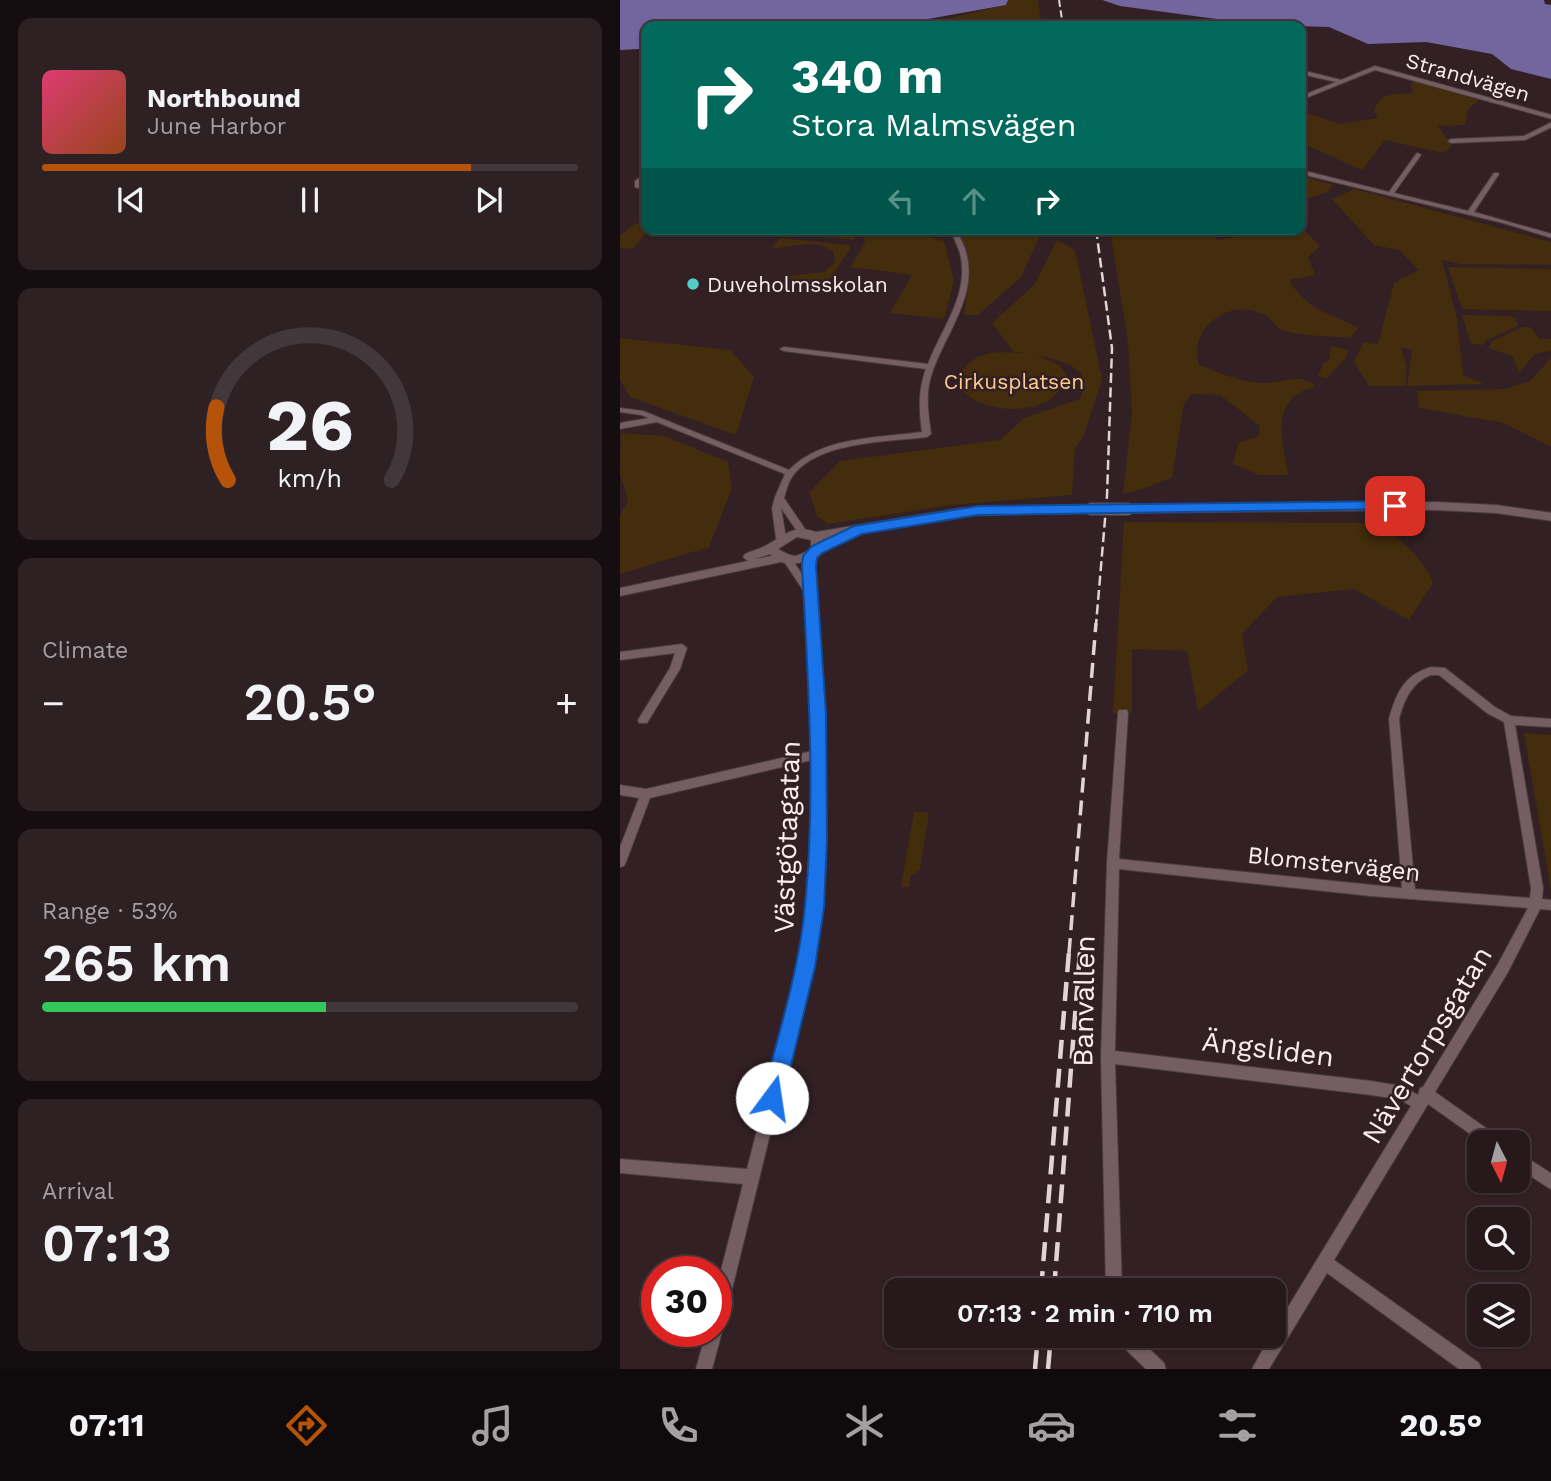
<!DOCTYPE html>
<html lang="en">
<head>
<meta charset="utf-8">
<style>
  :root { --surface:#26181b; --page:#2e2124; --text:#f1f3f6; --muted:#a4a0a3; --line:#42373a; --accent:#b45309 }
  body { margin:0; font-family:"Work Sans",sans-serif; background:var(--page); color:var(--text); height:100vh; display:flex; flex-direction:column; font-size:26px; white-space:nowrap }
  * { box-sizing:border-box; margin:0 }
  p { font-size:23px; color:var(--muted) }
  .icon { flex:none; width:38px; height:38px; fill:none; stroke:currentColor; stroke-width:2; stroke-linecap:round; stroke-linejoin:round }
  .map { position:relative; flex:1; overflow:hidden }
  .drawer { display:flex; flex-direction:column; gap:18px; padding:18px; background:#150d0f; width:620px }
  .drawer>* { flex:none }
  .guide { position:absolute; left:21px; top:21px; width:665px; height:214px; border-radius:14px; box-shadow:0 2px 5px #0004,0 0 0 2px var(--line); background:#00695c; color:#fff; overflow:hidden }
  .needle { width:46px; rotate:174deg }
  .tools { position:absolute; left:847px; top:1130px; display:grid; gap:14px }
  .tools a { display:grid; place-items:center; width:63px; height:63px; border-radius:14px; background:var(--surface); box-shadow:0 2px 5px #0004,0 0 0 2px var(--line); font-size:35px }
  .speed { position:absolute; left:21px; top:1256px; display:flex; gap:14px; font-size:35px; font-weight:700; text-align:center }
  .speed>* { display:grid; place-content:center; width:91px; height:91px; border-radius:50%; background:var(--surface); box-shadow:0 2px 5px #0004,0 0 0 2px var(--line); line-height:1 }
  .speed .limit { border:10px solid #d22; background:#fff; color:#111 }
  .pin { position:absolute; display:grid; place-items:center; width:60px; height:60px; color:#fff; margin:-30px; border-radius:14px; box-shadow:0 4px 10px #0006 }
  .me { position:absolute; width:77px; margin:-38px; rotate:14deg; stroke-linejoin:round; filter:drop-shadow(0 0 5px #0008) }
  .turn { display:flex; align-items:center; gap:24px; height:147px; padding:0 35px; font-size:32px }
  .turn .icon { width:91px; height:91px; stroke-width:2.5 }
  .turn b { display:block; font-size:49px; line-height:60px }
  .lanes { display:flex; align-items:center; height:66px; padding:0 35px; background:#0003; justify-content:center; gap:35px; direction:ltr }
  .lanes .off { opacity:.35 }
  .big { font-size:52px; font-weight:600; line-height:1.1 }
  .drawer .widget { flex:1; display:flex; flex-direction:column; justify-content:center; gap:10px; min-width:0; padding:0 24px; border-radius:14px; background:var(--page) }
  .drawer .dial { align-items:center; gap:0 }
  .dial svg { height:182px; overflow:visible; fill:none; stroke:var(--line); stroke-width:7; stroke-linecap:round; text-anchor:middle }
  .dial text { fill:var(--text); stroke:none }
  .song { display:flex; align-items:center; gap:21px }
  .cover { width:84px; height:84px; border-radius:10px; background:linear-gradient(135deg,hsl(340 70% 55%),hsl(20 70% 35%)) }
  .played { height:7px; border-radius:4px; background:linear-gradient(90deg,var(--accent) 80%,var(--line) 80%) }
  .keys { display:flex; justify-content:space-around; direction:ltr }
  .heat { display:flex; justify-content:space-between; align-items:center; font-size:38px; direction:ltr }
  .charge { height:10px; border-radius:5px; background:linear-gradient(90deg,#34c759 53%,var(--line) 0) }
  .trip { position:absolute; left:264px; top:1278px; width:402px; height:70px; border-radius:14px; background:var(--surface); box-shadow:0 2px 5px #0004,0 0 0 2px var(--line); font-weight:600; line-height:70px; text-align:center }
  .menu { display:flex; height:112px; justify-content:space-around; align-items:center; background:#0f0a0b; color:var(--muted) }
  .menu .icon { width:49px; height:49px }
  .menu .on { color:var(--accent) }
  .menu b { font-size:32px; color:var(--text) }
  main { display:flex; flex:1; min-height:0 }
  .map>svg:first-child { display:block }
  .green { fill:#432d0c }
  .water { fill:#73659d }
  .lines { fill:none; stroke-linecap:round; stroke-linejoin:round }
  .minor-casing { stroke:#4b3b3f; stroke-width:2 }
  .tertiary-casing { stroke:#4b3b3f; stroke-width:2 }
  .minor { fill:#745e63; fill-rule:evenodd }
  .tertiary { fill:#745e63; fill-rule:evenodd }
  .rail-far3 { stroke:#e1d3d6; stroke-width:2; stroke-dasharray:7 3.5; stroke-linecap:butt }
  .rail-far2 { stroke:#e1d3d6; stroke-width:2.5; stroke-dasharray:10 4.5; stroke-linecap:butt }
  .rail-far1 { stroke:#e1d3d6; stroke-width:3.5; stroke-dasharray:15 8; stroke-linecap:butt }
  .rail { stroke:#e1d3d6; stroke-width:4.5; stroke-dasharray:19 10; stroke-linecap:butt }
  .tertiary-bridge-casing { stroke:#4b3b3f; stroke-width:14; stroke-linecap:butt }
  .tertiary-bridge { stroke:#745e63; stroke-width:12 }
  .route { fill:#1a73e8; stroke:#114b97; stroke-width:2 }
  .poi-dot { fill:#54cdc8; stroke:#322024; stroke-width:2.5 }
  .labels { text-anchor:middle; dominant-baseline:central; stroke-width:5; stroke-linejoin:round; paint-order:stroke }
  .far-street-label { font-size:21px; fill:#fbeef0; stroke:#322024 }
  .far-poi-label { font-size:21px; fill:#fbeef0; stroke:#322024; text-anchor:start }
  .far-park-label { font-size:21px; fill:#fccd91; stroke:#322024 }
  .street-label { font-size:24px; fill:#fbeef0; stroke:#322024 }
  .near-street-label { font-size:28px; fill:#fbeef0; stroke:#322024 }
</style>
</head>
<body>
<main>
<section class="drawer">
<div class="widget">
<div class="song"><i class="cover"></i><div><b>Northbound</b><p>June Harbor</p></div></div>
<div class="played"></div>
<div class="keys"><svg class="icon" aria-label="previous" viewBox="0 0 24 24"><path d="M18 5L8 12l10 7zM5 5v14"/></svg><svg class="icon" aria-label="pause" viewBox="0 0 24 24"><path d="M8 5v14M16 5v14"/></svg><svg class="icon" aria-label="next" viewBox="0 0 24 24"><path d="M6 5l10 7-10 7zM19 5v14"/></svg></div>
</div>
<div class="widget dial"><svg viewBox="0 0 100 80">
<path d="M14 69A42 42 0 1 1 86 69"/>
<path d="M14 69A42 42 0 0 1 9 37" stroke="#b45309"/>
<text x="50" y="56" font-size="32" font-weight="700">26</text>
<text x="50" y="72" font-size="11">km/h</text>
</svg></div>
<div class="widget"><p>Climate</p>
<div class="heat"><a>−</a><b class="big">20.5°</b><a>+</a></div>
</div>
<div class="widget"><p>Range · 53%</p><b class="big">265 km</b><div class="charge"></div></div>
<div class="widget"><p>Arrival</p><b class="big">07:13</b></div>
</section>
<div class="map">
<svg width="932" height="1369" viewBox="0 0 932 1369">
  <rect width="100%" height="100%" fill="#322024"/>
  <g class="green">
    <polygon points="388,0 418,0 422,26 295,26 386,5"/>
    <path d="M793,81L859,100L848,109L845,125L818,126L832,146L822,153L765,140L742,170C726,164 692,145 681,145V111L719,124L758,118L754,111C761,91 774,95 793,93L791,86Z"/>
    <polygon points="686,177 713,185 707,192 681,201 681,187 688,187"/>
    <polygon points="734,189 931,242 931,265 841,264 822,260 837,319 843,375 864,384 787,386 792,350 781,348 786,365 786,386 749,386 734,362 744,342 758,344 774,283 799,270 779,250 754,245 712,199"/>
    <polygon points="16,223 26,224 26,229 31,229 12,249 0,248 0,235"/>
    <path d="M681,227L700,246L688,257L695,275L670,280L671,284C695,315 708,311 738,328L730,338C709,336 684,336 664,331C655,328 652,318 643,314C608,298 568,328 579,365C598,372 622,383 643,383C662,383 679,372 696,386C649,399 662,437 668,475H639L613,464L618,443L639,436L640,426L600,395L572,394L564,403L552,478C535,482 520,493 503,493L512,412L508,342L490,229H585L598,240L636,234V229Z"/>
    <polygon points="166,229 233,229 235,240 163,234"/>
    <polygon points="241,229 299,229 301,235 324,241 334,281 324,319 270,313 292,275 230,267 245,243"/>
    <path d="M338,229H423L401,277L358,315H344C349,284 349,259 338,229Z"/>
    <path d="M160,238L228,245L231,247L205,286L163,282L167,276L204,272L215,262L213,251C192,237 173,248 152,248Z"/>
    <path d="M437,240L455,250L482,379L464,435L455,448L452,495L332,505L208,524L197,516L189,492L220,461L380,440L404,418L460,399L464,388L462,374L449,364L415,354L440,366L447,376C435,418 367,417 341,390L342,371C358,349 379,352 403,353L393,351L372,323L415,284Z"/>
    <polygon points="828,267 931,269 931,311 842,309"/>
    <polygon points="842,315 890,316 895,318 898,326 865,341 864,345 851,344"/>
    <polygon points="903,327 910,327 920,339 931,339 931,351 915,354 899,372 892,356 868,348 872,341"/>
    <polygon points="0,338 110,350 134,377 116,435 10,397 0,380"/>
    <polygon points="712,346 729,350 725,359 707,378 698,376 704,362 707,363 711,354 708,352"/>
    <polygon points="931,358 931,447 884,423 799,408 797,391 886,389 910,381"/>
    <polygon points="1,433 44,436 108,462 112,488 89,547 0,574 0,516 8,500 0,474"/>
    <path d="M504,522L756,523C772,530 810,565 813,583L789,620L734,589L657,597L622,634L628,671L578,711L567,651L512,649V713L493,714Z"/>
    <polygon points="904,733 931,735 931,890"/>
    <polygon points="294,811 309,813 300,870 291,875 289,887 281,887"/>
  </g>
  <g class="water">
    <polygon points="0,0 388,0 386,5 269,26 26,26 26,45 19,49 0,50"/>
    <polygon points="482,0 924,0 925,4 931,5 931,79 891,69 872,54 806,42 748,44 709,27 641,25 500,6"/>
  </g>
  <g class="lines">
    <defs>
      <g id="minor">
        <polygon points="755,66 932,115 932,119 755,70 681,100 681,96 716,82 681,74 681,70 721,80"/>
        <polygon points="932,122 932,127 905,140 831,143 828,141 831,139 904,136"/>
        <polygon points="798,153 801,155 774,193 848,211 874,173 878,173 879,174 854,212 932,234 932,238 883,223 681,174 681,170 769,192 796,154"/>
        <polygon points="26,173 26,178 20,183 20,185 26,187 26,191 15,187 15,181"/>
        <path d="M330,229H336C339,236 343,243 345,249C357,285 337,318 322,349C317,360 311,372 309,385C306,401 309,418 311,434L307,437C268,442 197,441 172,477C168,483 166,491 164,498L187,532L185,534H179L161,508L166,538L161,541L156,538L152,508L155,497L165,474L37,422L0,429V423L29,418L21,415L0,412V408L23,411L169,470C203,436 258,438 302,432C299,410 298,390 306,369L164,351L160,349L164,347L308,364C322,327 352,292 339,250C336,243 333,236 330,229Z"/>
        <polygon points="190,553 195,556 202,693 204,840 200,908 191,967 104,1322 100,1328 102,1332 92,1369 76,1369 86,1332 96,1332 96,1290 123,1184 0,1173 0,1159 127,1169 179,967 188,908 192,840 192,760 30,798 6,862 4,866 0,867 0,847 19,798 0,795 0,785 26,789 192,751 192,693 187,596 163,560 168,557 171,558 186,580 185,556"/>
        <polygon points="62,644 67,648 60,669 27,723 19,723 18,720 50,668 55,653 0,660 0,652"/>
        <path d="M811,667L825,668L875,707L891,716L932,719V727L895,725L923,888L922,899L932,900V910L920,909L888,972L815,1092L880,1138L882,1143H863L808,1104L714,1260L859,1363L861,1369H839L707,1273L649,1369H632L651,1335H654V1330L791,1106L779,1099L751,1095L495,1064L502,1290H486L481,1057L487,863L498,713L499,710H507L508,713L499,859L782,888L769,719C776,693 784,675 811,667ZM811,675H819L867,713L884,722L911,888L910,898L795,889L779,719C784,700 792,682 811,675ZM499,869L751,896L908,908L878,964L803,1087L800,1088L798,1095L781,1086L751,1081L495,1051Z"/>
        <polygon points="898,1152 932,1174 932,1190 898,1168"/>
        <polygon points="495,1335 515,1335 544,1363 546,1369 526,1369 497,1341"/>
      </g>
      <g id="tertiary">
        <polygon points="816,502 876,505 932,513 932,521 876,513 816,510 509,513 503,509 509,505"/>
        <path d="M470,505L474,506L476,509L474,512L342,516L203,539V543H210L212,546L210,549C194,557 180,568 161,562L0,596V588L128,561L123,557L125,554C132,551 140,549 147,545C165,535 173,524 196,532L342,508ZM177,537L191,540V549C175,558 174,558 158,549ZM150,554L152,556L135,559Z"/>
      </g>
    </defs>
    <use href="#minor" class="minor-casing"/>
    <use href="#tertiary" class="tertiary-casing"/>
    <use href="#minor" class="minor"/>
    <use href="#tertiary" class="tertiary"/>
    <polyline class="rail-far3" points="439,0 443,26"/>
    <polyline class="rail-far2" points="476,229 492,348 487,496 476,625"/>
    <g class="rail-far1">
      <polyline points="449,953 476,623"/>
      <polyline points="460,953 461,937"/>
    </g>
    <g class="rail">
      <polyline points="421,1290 449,951"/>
      <polyline points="434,1290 460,951"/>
      <polyline points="415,1369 418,1335"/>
      <polyline points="428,1369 431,1335"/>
    </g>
    <defs>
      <polyline id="tertiary-bridge" points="470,509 509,509"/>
    </defs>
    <use href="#tertiary-bridge" class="tertiary-bridge-casing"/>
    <use href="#tertiary-bridge" class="tertiary-bridge"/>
  </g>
  <path class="route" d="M775,501L780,502V509L358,515L242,534L202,553L197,558L196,566L206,713L207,840L204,908L195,967L163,1098L160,1106L152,1109L145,1106L142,1098C158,1035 179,971 185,906C196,793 188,679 182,566L183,556L192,546L234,526L358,506Z"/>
  <circle class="poi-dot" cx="73" cy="284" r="7"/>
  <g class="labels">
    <g class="far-street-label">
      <text transform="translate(848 77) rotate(16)">Strandvägen</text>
    </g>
    <g class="far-poi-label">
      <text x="87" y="284">Duveholmsskolan</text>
    </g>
    <g class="far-park-label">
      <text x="394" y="381">Cirkusplatsen</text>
    </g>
    <g class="street-label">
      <text transform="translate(714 864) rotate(6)">Blomstervägen</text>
    </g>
    <g class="near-street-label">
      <text transform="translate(167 837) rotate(-88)">Västgötagatan</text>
      <text transform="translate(464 1001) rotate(-89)">Banvallen</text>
      <text transform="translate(807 1045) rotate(-59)">Nävertorpsgatan</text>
      <text transform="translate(648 1049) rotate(7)">Ängsliden</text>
    </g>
  </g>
</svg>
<div class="tools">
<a><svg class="needle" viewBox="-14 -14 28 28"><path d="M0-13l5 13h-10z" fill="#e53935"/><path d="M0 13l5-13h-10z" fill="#a4a0a3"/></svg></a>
<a><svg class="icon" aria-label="search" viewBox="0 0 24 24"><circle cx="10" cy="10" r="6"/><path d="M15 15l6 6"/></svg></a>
<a><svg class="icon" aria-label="layers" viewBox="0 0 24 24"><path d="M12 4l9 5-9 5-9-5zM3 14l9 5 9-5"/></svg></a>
</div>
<div class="speed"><div class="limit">30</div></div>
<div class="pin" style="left:775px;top:506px;background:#d93025"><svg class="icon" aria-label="arrive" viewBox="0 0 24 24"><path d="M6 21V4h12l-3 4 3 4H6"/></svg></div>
<svg class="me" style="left:152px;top:1098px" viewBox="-20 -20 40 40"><circle r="19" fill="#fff"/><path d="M0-13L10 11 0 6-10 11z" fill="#1a73e8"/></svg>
<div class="trip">07:13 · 2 min · 710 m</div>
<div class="guide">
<div class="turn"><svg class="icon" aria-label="right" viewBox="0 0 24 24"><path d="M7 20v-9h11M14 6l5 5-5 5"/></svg><div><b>340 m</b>Stora Malmsvägen</div></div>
<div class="lanes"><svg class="icon off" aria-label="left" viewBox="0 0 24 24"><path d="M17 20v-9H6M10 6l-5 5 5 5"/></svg><svg class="icon off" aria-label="ahead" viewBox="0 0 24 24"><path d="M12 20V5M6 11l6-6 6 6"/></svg><svg class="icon" aria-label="right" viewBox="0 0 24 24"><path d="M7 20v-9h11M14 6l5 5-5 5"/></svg></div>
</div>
</div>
</main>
<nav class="menu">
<b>07:11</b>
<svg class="icon on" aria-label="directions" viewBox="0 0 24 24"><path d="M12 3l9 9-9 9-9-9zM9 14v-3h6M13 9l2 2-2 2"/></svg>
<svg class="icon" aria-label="music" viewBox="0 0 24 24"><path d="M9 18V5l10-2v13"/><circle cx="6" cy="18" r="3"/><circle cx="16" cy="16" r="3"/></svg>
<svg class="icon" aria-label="phone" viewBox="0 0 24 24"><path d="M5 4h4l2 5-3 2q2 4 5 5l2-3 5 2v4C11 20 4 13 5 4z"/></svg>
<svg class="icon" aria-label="climate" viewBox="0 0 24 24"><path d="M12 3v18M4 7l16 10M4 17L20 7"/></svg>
<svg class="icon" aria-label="car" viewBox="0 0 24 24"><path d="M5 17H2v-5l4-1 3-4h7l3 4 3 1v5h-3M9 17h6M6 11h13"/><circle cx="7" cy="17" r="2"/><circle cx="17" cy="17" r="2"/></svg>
<svg class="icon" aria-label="filters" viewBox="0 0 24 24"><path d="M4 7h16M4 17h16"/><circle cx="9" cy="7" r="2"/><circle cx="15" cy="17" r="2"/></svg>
<b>20.5°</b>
</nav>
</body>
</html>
